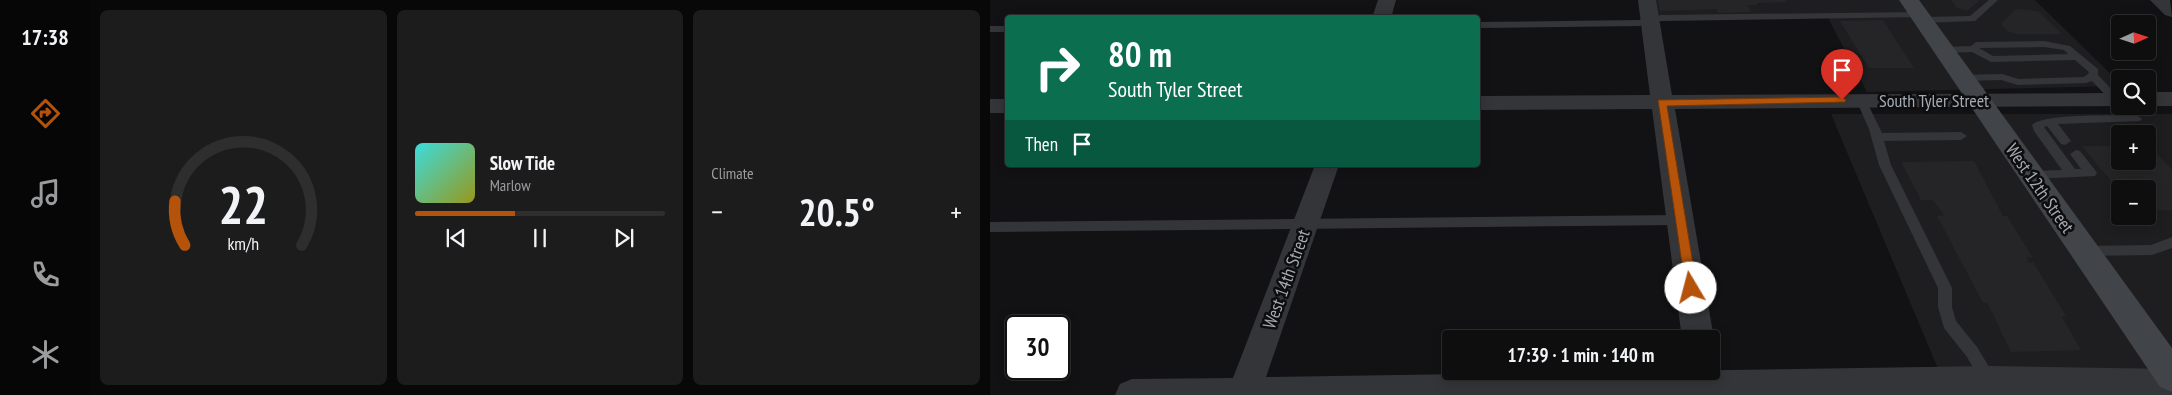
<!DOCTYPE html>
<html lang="en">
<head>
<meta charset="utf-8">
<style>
  :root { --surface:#0e0e0f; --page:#1c1c1d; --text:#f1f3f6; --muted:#9b9c9e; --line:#2e2e2f; --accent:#b45309 }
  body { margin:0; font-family:"PT Sans Narrow",sans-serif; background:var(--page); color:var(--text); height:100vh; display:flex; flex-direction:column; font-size:19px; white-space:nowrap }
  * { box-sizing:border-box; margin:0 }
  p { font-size:16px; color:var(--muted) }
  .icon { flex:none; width:28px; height:28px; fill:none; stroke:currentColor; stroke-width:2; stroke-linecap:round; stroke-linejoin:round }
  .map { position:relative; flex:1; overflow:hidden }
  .panel { display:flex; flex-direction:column; gap:10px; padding:10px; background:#080808; width:900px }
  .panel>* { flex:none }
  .guide { position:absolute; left:15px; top:15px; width:475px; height:152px; border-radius:5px; box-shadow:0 2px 12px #0003,0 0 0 1px var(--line); background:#0b6e4f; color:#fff; overflow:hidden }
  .needle { width:32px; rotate:87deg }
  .tools { position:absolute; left:1121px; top:15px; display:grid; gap:10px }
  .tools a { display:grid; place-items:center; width:45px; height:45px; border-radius:5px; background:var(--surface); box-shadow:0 2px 12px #0003,0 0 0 1px var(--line); font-size:25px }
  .speed { position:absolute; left:15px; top:315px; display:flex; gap:10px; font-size:25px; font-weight:700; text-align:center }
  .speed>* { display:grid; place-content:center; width:65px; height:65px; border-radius:50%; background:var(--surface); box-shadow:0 2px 12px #0003,0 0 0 1px var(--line); line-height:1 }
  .speed .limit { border:2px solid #111; border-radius:8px; background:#fff; color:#111 }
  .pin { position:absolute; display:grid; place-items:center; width:42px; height:42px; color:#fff; margin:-51px -21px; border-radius:50% 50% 50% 0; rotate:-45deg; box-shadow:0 0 5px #0007 }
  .pin .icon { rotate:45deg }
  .me { position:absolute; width:55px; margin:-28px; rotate:352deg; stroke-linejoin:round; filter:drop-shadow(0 0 4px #0008) }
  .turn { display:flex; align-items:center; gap:18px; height:105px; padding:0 20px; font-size:22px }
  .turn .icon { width:65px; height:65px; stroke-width:2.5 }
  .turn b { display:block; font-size:35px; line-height:42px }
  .then { display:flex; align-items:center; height:48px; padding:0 20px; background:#0003; gap:10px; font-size:19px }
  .big { font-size:38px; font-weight:600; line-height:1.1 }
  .panel .card { flex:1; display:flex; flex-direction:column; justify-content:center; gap:8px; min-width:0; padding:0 18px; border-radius:8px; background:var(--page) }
  .panel .dial { align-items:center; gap:0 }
  .dial svg { height:130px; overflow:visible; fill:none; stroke:var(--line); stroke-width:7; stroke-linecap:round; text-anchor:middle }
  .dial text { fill:var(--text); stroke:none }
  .song { display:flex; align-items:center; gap:15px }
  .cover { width:60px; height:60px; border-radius:8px; background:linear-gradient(135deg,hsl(180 70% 55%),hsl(60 70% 35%)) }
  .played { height:5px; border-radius:2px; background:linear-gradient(90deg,var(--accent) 40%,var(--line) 40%) }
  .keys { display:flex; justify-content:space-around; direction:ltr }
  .heat { display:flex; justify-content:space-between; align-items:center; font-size:28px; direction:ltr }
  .panel .tiles { flex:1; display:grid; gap:10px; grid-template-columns:repeat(3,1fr) }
  .trip { position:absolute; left:452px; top:330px; width:278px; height:50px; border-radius:5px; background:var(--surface); box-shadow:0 2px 12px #0003,0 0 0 1px var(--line); font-weight:600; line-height:50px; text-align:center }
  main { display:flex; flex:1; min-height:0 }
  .menu { display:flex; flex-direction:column; width:90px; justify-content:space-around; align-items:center; background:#060606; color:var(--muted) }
  .menu .icon { width:35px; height:35px }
  .menu .selected { color:var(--accent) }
  .menu b { font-size:22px; color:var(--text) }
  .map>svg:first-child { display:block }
  .built { fill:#1e1e20; fill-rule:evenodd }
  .building { fill:#252528 }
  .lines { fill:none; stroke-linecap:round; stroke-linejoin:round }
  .service { fill:#333538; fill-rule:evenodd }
  .minor { fill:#333538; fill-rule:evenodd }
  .secondary { fill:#414448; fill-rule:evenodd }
  .route { fill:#b45309; stroke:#753606 }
  .labels { text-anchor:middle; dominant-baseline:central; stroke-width:5; stroke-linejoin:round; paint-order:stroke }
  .street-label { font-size:18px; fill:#a4abb4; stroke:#0d0d0e }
</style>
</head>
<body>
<main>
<nav class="menu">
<b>17:38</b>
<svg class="icon selected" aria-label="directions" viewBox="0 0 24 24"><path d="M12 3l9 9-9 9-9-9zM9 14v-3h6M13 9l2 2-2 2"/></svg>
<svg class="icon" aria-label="music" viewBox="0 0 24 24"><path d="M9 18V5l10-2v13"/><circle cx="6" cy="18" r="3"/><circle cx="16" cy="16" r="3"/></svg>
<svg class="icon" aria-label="phone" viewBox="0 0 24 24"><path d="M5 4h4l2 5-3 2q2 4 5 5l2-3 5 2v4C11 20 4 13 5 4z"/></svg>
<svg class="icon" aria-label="climate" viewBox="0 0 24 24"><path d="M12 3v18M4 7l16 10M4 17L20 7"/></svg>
</nav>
<section class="panel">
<div class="tiles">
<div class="card dial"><svg viewBox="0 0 100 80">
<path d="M14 69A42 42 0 1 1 86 69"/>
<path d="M14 69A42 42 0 0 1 8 42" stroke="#b45309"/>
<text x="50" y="56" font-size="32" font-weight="700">22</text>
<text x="50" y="72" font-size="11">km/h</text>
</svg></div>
<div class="card">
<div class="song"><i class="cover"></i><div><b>Slow Tide</b><p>Marlow</p></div></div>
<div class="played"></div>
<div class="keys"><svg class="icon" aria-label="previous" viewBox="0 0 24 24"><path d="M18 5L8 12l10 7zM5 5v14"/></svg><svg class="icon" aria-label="pause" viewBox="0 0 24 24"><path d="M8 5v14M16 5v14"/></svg><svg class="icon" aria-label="next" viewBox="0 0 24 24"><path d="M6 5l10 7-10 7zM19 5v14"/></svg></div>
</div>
<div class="card"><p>Climate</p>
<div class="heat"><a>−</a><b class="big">20.5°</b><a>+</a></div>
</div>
</div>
</section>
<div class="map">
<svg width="1182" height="395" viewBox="0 0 1182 395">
  <rect width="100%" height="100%" fill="#121214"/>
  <g class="built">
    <polygon points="657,0 1045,0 1130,83 1130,86 877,92 837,16 659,20"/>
    <path d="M841,114H1182V395L954,383ZM1130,134H1158V161H1130ZM1130,189H1158V216H1130Z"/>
  </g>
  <g class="building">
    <polygon points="668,0 796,0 797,2 767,3 767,5 758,5 761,12 728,13 727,9 670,11"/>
    <polygon points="961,0 990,0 977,11 966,7"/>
    <polygon points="1026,9 1048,11 1072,34 1025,34 1017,31 1011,24"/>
    <polygon points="893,20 907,42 924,68 879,68 850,21"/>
    <polygon points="1092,146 1130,146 1130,161 1158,161 1158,146 1160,146 1182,170 1182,210 1158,210 1158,189 1130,189 1130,192"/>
    <polygon points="984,161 1013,216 1017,216 1043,258 1036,257 1039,263 1043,262 1076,316 1072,317 1091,350 1021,352 997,302 993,303 947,216 954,215 943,200 931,200 911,162"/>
  </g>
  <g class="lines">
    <g class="service">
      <polygon points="999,0 1008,0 985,21 933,23 928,20 933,17 980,16"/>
      <polygon points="929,12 932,13 932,17 671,21 649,26 488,28 488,22 649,20 671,15"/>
      <rect x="0" y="26" width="18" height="6"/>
      <path d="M1054,41L1080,46L1108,69V75L1130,98V102H1122L1102,81L1096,83L1028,85L1011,80L973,81L968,78L973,75L1012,74L1029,79L1094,77L1098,74L1099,72L1085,60L1001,62L982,52L953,53L948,50L953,47L981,46L986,42ZM1054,47L1074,50L1078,54L1003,56L989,48Z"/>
      <polygon points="871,97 876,100 892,133 971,132 977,136 971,140 894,141 901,165 962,288 962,307 966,321 987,347 1007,380 1005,385 999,387 993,385 977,357 954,328 948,307 948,288 889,165 879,129 866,100"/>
      <path d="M1146,115L1152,119L1150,121L1068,124L1081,141L1075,145L1071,144L1057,126L1054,127L1085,169H1091L1080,154L1086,150L1090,151L1105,170L1107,173L1105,176L1041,179L1035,175L1041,171L1072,170L1044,131L1042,125C1053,113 1127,116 1146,115Z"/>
      <polygon points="691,215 696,217 697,220 696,223 691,225 0,232 0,222"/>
      <polygon points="1182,237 1182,248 1162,255 1094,256 1089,255 1087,251 1089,247 1094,246 1161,245"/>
    </g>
    <g class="minor">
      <polygon points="388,0 406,0 401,18 382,18"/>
      <polygon points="648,0 666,0 682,95 1130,93 1130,106 1133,106 685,109 724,339 721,345 721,339 692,339 662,109 488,110 488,96 660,95"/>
      <polygon points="1160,0 1180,0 1182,17 1175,15"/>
      <rect x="1158" y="92" width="24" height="14"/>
      <rect x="0" y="99" width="18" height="14"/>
      <polygon points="325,165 349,165 276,377 1000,366 1182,369 1182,395 125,395 130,384 142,379 243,378"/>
    </g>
    <polygon class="secondary" points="909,0 929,0 1182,348 1182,392 1170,387"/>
  </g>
  <polygon class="route" points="852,97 856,100 855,102 677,106 707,288 701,293 696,291 668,100"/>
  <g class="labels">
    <g class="street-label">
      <text x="944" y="100">South Tyler Street</text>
      <text transform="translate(1050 188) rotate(55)">West 12th Street</text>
      <text transform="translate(296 279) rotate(-70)">West 14th Street</text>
    </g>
  </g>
</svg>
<div class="tools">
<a><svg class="needle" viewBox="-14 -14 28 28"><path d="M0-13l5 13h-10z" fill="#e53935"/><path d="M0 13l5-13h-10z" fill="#9b9c9e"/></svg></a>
<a><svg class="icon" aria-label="search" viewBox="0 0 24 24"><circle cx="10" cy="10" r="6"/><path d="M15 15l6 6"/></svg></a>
<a>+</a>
<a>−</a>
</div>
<div class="speed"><div class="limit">30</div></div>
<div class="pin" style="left:852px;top:100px;background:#d93025"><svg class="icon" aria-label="arrive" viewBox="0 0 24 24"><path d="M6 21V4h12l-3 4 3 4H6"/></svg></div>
<svg class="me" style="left:701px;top:288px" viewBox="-20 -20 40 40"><circle r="19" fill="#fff"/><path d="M0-13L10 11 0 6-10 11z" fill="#b45309"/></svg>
<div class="trip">17:39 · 1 min · 140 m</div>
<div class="guide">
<div class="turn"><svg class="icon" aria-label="right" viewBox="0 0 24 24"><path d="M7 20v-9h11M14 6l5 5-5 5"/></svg><div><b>80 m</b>South Tyler Street</div></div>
<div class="then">Then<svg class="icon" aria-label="arrive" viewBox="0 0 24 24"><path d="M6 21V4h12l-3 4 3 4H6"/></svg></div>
</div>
</div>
</main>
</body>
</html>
